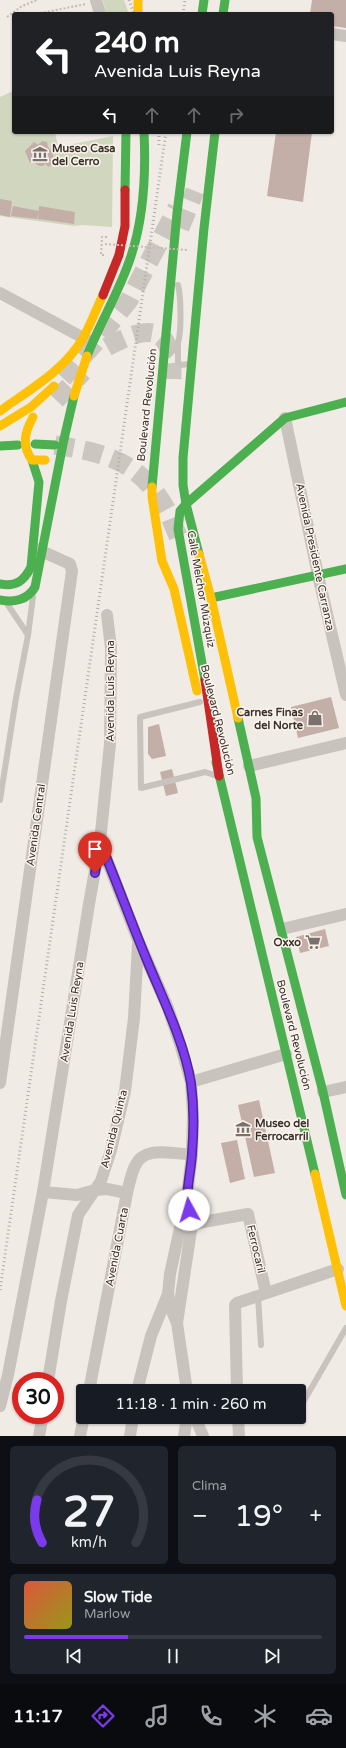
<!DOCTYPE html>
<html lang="es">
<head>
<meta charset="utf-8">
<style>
  :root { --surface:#171b24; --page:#20242c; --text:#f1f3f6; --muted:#9ea1a6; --line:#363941; --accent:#7c3aed }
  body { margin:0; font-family:"Varela Round",sans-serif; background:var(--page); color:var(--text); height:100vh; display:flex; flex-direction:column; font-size:15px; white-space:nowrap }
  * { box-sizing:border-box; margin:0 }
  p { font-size:13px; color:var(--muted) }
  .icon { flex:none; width:22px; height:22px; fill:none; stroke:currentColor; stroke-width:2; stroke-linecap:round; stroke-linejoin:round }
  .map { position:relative; height:1436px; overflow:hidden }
  .sheet { display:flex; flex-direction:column; gap:10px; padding:10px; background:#0d0f14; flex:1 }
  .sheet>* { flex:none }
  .banner { position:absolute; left:12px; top:12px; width:322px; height:122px; border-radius:4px; box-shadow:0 1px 3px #0004; background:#202124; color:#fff; overflow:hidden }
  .speed { position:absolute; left:12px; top:1372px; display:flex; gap:8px; font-size:20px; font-weight:700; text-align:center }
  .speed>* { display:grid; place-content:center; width:52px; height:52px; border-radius:50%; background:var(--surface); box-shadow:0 1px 3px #0004; line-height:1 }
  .speed .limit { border:6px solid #d22; background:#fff; color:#111 }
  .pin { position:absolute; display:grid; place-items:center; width:34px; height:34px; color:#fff; margin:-41px -17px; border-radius:50% 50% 50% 0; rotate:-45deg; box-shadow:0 0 4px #0007 }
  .pin .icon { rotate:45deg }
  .me { position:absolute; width:44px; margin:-22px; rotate:354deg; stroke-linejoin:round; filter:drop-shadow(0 0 3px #0008) }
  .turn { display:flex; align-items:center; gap:14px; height:84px; padding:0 16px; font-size:18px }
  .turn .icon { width:52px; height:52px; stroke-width:2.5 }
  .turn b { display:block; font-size:28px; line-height:34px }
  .lanes { display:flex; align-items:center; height:38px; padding:0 16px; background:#0003; justify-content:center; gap:20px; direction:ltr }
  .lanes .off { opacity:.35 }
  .big { font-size:30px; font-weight:600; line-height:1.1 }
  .sheet .card { flex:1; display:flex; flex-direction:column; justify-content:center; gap:6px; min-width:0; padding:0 14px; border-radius:6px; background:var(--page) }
  .sheet .dial { align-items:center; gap:0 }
  .dial svg { height:104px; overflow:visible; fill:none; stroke:var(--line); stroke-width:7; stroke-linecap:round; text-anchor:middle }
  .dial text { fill:var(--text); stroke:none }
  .song { display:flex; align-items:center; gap:12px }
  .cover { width:48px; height:48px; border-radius:6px; background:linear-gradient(135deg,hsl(10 70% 55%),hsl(60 70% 35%)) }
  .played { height:4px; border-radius:2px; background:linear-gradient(90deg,var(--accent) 35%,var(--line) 35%) }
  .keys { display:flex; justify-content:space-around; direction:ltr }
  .heat { display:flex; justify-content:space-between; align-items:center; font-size:22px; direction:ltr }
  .sheet .tiles { flex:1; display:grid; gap:10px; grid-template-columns:1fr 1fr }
  .card:last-child { grid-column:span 2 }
  .trip { position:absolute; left:76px; top:1384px; width:230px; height:40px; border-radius:4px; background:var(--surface); box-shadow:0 1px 3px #0004; font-weight:600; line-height:40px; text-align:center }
  .menu { display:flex; height:64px; justify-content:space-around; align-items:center; background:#090b0e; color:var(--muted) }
  .menu .icon { width:28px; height:28px }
  .menu .current { color:var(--accent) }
  .menu b { font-size:18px; color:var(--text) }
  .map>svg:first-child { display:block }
  .green { fill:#d1d6bf }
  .building { fill:#c3afa7 }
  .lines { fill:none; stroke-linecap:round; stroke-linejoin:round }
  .primary-tunnel { stroke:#ccc6c0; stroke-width:19; stroke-dasharray:19 10; stroke-linecap:butt }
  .path { stroke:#c2bbb6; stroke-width:2; stroke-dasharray:2 2; stroke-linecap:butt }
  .lane { stroke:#c9c3be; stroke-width:6 }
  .street { stroke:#c9c3be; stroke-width:12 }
  .fast { stroke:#4caf50; stroke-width:9 }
  .slow { stroke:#ffc107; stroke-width:9 }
  .jam { stroke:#c62828; stroke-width:9 }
  .rail { stroke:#b1aca8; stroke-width:3; stroke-dasharray:1 3; stroke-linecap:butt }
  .path-bridge { stroke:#c2bbb6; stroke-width:2; stroke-dasharray:2 2; stroke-linecap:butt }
  .slow-bridge { stroke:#ffc107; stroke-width:9 }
  .route-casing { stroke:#51269a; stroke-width:10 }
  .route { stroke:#7c3aed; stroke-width:7 }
  .labels { text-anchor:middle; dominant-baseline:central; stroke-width:3; stroke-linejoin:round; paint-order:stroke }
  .poi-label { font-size:11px; font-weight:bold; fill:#3b302b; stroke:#fbf5ee; text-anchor:start }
  .street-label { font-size:11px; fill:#3b302b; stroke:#fbf5ee }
</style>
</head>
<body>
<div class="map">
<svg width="346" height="1436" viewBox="0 0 346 1436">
  <rect width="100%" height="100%" fill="#f0ebe5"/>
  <g class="green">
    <polygon points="103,0 124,0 129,14 106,14"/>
    <polygon points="11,92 14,93 14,132 55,132 58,147 113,136 112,227 82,225 74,226 0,216 0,97"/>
  </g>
  <g class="building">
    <polygon points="312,0 346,0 346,28 332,26 332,14 310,14"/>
    <polygon points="276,132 312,132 303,202 267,196"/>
    <polygon points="42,141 47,142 48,147 53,152 53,157 50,159 53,163 49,167 45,164 43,166 39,166 32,161 30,163 25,151 34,142 38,145"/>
    <polygon points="0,199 12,201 10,217 0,215"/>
    <polygon points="13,206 39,211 37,219 11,216"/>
    <polygon points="39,206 75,212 74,224 38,219"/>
    <polygon points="331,697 339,728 298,738 291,707"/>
    <polygon points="159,724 166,756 152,759 148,754 148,727"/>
    <polygon points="172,769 178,793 166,796 160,772"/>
    <polygon points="325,929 329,946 300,953 296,937"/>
    <polygon points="259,1100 275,1173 254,1177 238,1105"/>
    <polygon points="237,1140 245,1179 230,1183 221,1143"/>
  </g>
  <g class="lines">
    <g class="primary-tunnel">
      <polyline points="180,228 195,191"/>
      <path d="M107,347C149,324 173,324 172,379"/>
      <polyline points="63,378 94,344 129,300 177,208"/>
      <polyline points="56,400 83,372"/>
      <path d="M55,445C105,453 138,460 165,507C171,517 174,528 179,538"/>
    </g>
    <g class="path">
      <polyline points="36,14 86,4"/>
      <polyline points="7,17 22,6 37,0"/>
      <polyline points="104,255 101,255 102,237 109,237"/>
    </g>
    <g class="lane">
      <polyline points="178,344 178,363 181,365 189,364"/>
      <path d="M169,355C172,352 175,348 177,345C182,335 181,296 178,285"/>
      <polyline points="8,605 28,635"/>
      <polyline points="200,702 140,717 141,788 205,772 214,775"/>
      <polyline points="0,800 16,698 28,635 33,597"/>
      <polyline points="258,1296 261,1345"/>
      <polyline points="301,1406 346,1328"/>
    </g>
    <g class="street">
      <polyline points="96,0 100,14"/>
      <polyline points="332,34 346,36"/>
      <polyline points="0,293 89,341"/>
      <polyline points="285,418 318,575 346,695"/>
      <polyline points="249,766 346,743"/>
      <polyline points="100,842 138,940 168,1008 181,1047 191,1082 193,1115 192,1154 187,1196 170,1274 168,1294 171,1309 177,1323"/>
      <polyline points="282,929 346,914"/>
      <polyline points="191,1082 286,1054"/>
      <polyline points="0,1083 72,571 70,564 37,549"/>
      <polyline points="323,1092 346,1087"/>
      <polyline points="43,1192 77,1195 95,1190 107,1189 127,1193"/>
      <polyline points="192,1224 248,1214 266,1293"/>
      <polyline points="48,1381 61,1301 78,1215 101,1181 111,1150 125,1091 134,1018 138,944"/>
      <path d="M89,1391L127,1193C129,1185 131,1174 135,1166C145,1144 173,1155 192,1154"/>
      <polyline points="137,1391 151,1336 168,1294"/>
      <polyline points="187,1391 177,1323 192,1224 188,1203"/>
      <polyline points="237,1391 235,1305 237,1303 338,1269"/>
      <polyline points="0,1406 8,1375 43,1192 89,904 100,842 110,744 111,648 107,615"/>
      <polyline points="195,1417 203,1436"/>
      <polyline points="238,1417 239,1436"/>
      <polyline points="39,1436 43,1415"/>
      <polyline points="80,1436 84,1417"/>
      <polyline points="130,1436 133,1417"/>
      <polyline points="184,1436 187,1417"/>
    </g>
    <g class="fast">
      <polyline points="202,14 204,0"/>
      <polyline points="223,14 225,0"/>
      <polyline points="125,190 126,132"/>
      <path d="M87,356C100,323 119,292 130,259C144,219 146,173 144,132"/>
      <polyline points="64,439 74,396"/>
      <polyline points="35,444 55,445"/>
      <polyline points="0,446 18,445"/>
      <polyline points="152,487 177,213 187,132"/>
      <polyline points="199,554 186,504 183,485 183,458 204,228 215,132"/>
      <path d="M0,584C16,587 24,581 31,567L39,482L32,460"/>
      <polyline points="211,598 346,569"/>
      <path d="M0,600C13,603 28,600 35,587L64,439"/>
      <polyline points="205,680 178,529 180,511 186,504 285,418 346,402"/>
      <polyline points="238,718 256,798 257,837 323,1092 346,1195"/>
      <polyline points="216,762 315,1174"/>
    </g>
    <g class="slow">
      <polyline points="138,0 138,14"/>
      <path d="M0,411C29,390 65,370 83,338C91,324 96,309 103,295"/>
      <path d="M33,417C25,432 21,445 32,460H45"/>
      <polyline points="0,426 31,407 54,386"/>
      <polyline points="152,487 152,497 162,561 174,589 197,691"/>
      <polyline points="199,554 211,598 238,718"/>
      <polyline points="315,1174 346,1306"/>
    </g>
    <g class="jam">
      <polyline points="103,295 119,255 125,226 125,190"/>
      <polyline points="205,680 219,776"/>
    </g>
    <g class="rail">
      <polyline points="129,0 134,14"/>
      <polyline points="183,14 185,0"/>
      <polyline points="159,132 159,147"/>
      <polyline points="0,1290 166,132"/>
    </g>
    <polyline class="path-bridge" points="105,244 187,250"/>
    <polyline class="slow-bridge" points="74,396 87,356"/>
  </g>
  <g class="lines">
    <defs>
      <path id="route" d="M95,873L100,842C116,880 130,919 146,958C162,997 184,1041 191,1083C194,1106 194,1130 192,1153C191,1174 185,1189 189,1210"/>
    </defs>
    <use href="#route" class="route-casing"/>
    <use href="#route" class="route"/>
  </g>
  <defs>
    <symbol id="museum-bare" viewBox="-9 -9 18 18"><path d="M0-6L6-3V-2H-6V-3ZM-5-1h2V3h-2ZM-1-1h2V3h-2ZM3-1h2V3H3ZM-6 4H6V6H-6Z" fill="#7a716c" stroke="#fbf5ee" stroke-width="2.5" paint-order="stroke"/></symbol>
    <symbol id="shop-bare" viewBox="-9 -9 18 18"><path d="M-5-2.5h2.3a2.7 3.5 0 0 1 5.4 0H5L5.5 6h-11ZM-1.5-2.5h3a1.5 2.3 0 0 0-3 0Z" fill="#7a716c" stroke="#fbf5ee" stroke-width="2.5" paint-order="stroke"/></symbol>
    <symbol id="supermarket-bare" viewBox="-9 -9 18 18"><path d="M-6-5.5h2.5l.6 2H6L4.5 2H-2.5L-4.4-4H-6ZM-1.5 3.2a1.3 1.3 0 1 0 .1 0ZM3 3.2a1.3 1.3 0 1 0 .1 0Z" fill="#7a716c" stroke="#fbf5ee" stroke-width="2.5" paint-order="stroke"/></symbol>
  </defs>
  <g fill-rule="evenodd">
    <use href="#museum-bare" x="29" y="143" width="22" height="22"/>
    <use href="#shop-bare" x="304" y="707" width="22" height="22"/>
    <use href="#supermarket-bare" x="302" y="931" width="22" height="22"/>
    <use href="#museum-bare" x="232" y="1118" width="22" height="22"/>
  </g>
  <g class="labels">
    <g class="poi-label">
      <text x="52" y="148">Museo Casa<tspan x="52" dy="13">del Cerro</tspan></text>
      <text x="303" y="712" text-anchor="end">Carnes Finas<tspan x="303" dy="13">del Norte</tspan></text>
      <text x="301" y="942" text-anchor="end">Oxxo</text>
      <text x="255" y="1123">Museo del<tspan x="255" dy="13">Ferrocarril</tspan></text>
    </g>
    <g class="street-label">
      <text transform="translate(147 405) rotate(-84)">Boulevard Revolución</text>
      <text transform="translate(315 557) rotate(78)">Avenida Presidente Carranza</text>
      <text transform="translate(201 589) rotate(80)">Calle Melchor Múzquiz</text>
      <text transform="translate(110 691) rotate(-90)">Avenida Luis Reyna</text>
      <text transform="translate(218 720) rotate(76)">Boulevard Revolución</text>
      <text transform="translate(36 825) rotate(-82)">Avenida Central</text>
      <text transform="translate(72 1012) rotate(-81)">Avenida Luis Reyna</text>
      <text transform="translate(294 1035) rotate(76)">Boulevard Revolución</text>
      <text transform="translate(114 1129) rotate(-76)">Avenida Quinta</text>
      <text transform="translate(117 1247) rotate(-79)">Avenida Cuarta</text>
      <text transform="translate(256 1249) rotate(77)">Ferrocaril</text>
    </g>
  </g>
</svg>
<div class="speed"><div class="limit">30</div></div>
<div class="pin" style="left:95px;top:873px;background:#d93025"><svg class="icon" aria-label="arrive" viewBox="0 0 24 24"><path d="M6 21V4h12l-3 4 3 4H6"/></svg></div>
<svg class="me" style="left:189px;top:1210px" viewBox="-20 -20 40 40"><circle r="19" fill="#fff"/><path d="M0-13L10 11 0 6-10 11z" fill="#7c3aed"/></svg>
<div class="trip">11:18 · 1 min · 260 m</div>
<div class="banner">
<div class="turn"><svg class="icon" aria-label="left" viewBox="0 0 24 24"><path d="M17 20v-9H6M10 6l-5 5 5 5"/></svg><div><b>240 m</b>Avenida Luis Reyna</div></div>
<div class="lanes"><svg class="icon" aria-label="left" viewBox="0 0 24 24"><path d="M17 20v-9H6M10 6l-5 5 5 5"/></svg><svg class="icon off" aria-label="ahead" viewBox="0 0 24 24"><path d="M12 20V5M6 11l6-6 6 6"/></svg><svg class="icon off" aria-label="ahead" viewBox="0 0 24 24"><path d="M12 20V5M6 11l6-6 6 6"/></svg><svg class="icon off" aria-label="right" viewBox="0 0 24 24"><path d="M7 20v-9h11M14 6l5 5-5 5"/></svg></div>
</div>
</div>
<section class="sheet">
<div class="tiles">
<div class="card dial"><svg viewBox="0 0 100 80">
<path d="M14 69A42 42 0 1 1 86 69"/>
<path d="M14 69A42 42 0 0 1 10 36" stroke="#7c3aed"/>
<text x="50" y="56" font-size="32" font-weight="700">27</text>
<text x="50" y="72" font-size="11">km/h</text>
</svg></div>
<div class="card"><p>Clima</p>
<div class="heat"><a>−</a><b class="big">19°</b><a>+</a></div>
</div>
<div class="card">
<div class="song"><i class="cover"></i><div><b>Slow Tide</b><p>Marlow</p></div></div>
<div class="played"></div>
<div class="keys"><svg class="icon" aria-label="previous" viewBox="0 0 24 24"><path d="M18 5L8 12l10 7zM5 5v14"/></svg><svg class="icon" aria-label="pause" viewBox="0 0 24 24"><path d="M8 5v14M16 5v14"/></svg><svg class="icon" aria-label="next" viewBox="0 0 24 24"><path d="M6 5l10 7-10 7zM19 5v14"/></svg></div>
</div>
</div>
</section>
<nav class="menu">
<b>11:17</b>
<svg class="icon current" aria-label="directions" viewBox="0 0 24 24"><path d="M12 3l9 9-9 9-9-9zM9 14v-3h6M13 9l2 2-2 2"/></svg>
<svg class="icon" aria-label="music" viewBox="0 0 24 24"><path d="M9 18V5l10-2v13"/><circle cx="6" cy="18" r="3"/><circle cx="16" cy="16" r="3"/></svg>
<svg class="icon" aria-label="phone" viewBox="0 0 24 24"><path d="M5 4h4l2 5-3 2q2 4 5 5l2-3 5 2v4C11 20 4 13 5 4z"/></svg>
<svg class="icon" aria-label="climate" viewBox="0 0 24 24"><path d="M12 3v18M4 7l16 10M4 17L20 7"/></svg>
<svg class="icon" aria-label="car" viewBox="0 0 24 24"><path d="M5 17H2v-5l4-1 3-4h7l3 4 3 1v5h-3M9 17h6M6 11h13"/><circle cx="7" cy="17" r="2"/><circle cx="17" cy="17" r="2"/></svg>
</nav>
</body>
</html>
